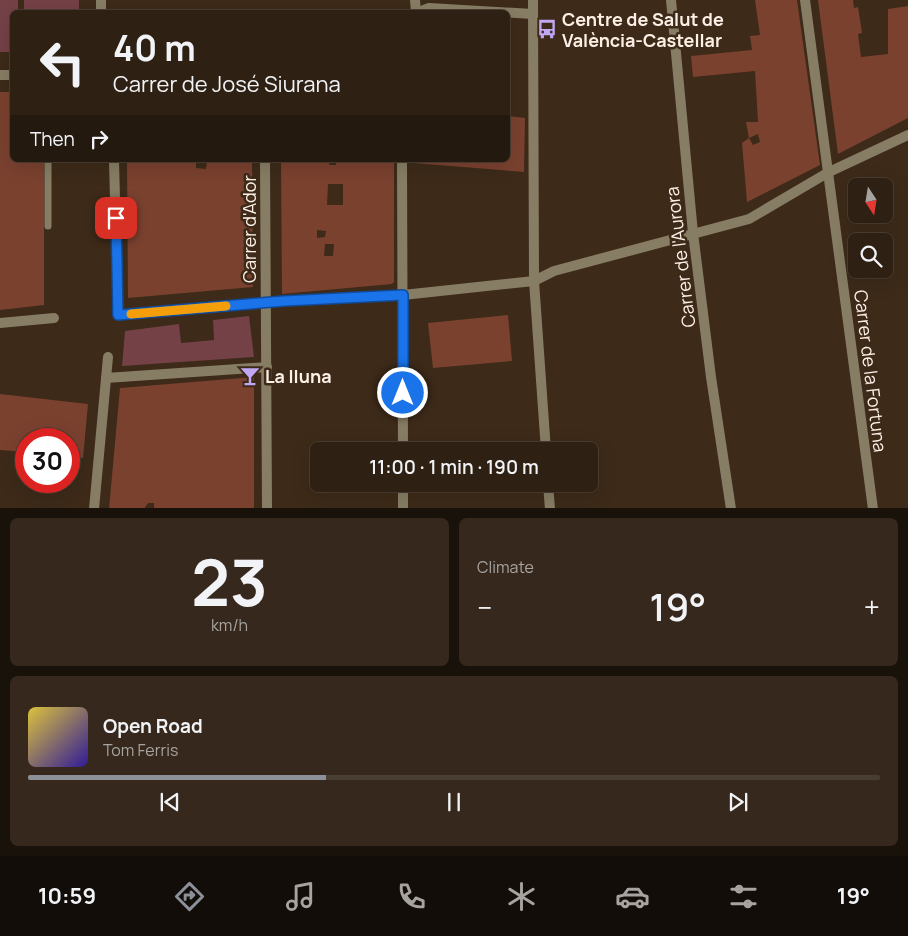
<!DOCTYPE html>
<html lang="en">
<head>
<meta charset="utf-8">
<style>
  :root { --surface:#2e2013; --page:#36281c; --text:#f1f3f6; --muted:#a7a3a0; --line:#493e33; --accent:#8c9099 }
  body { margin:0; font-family:Manrope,sans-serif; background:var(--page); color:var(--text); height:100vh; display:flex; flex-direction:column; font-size:19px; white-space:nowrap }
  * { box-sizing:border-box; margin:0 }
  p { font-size:16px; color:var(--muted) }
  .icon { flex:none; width:28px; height:28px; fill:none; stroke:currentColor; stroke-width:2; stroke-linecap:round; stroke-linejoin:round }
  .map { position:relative; height:508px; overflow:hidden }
  .panel { display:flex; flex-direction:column; gap:10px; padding:10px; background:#19120a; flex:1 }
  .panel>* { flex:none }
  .top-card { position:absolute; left:10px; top:10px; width:500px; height:152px; border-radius:8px; box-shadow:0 5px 20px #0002,0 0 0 1px var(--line); background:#2e2013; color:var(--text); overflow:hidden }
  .needle { width:32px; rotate:168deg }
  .buttons { position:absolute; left:848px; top:178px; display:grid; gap:10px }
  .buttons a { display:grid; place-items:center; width:45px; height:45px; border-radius:8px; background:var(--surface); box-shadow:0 5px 20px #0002,0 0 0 1px var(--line); font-size:25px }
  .speed { position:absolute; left:15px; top:428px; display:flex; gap:10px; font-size:25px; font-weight:700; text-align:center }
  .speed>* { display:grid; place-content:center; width:65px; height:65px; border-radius:50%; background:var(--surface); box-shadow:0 5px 20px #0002,0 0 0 1px var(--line); line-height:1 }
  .speed .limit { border:8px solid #d22; background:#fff; color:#111 }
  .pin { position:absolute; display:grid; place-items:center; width:42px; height:42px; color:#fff; margin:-21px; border-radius:10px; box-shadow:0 2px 8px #0006 }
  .me { position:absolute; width:55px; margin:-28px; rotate:0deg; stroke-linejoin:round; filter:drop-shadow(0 0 4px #0008) }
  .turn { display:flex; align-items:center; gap:18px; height:105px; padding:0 20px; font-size:22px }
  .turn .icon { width:65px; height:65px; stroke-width:2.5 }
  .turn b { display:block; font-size:35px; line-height:42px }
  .then { display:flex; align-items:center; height:48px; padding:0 20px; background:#0003; gap:10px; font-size:19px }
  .big { font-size:38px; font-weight:600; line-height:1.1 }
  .panel .widget { flex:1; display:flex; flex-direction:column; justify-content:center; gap:8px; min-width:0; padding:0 18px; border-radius:8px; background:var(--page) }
  .panel .dial { align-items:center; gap:0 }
  .dial b { font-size:65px; line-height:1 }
  .song { display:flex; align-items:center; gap:15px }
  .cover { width:60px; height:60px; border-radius:8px; background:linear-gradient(135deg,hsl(50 70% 55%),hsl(250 70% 35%)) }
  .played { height:5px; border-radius:2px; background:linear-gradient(90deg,var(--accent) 35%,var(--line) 35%) }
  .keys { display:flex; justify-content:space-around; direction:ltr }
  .heat { display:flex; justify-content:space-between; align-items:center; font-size:28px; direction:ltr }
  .panel .tiles { flex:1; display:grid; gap:10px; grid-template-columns:1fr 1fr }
  .widget:last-child { grid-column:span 2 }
  .trip { position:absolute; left:310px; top:442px; width:288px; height:50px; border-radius:8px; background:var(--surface); box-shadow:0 5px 20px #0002,0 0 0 1px var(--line); font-weight:600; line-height:50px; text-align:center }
  .menu { display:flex; height:80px; justify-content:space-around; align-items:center; background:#120d08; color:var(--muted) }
  .menu .icon { width:35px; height:35px }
  .menu .selected { color:var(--accent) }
  .menu b { font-size:22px; color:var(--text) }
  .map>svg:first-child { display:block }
  .green { fill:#744147 }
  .building { fill:#7a412f; fill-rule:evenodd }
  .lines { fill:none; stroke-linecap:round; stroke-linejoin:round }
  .lane { stroke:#877d64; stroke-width:7 }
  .street { stroke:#877d64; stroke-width:10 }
  .route-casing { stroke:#114b97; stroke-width:12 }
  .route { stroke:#1a73e8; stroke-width:9 }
  .slow { stroke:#f59e0b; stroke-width:9 }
  .labels { text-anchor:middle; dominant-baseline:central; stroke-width:5; stroke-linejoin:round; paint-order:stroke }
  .poi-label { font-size:18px; font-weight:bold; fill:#fdf0e6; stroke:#3d2a19; text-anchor:start }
  .street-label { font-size:18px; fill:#fdf0e6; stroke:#3d2a19 }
</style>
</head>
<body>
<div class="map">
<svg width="908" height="509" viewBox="0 0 908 509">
  <rect width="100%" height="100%" fill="#3d2a19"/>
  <g class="green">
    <polygon points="0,0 18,0 18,12 12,12 12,52 0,52"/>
    <rect x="24" y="0" width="55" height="12"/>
    <polygon points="249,316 254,357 122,366 125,331 179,324 181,343 214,340 213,320"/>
  </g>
  <g class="building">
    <path d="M755,0H797L820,165L747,202L742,143L749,138L746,122H758L755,71L693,77L691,56L752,50L750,36L760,35ZM758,134L760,142L753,145L749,138Z"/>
    <polygon points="818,0 853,0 854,8 858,7 862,33 858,34 861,57 888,54 888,9 908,6 908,118 838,154"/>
    <polygon points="0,92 12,92 12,160 44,160 44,305 0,310"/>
    <polygon points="508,116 525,118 524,172 413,163 413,160 508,160"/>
    <polygon points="127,160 196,160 196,168 206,169 207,160 252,160 253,287 128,298"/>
    <path d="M281,160H330L329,165H336V160H394V282L392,284L282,294ZM328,184H343V205H327ZM317,230L326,231L325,237L317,238ZM325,244H334L333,256H324Z"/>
    <polygon points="508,315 512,361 433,368 428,323"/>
    <polygon points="254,377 254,509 154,509 154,503 148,503 144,509 109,509 120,388"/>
    <polygon points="0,394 88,404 83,458 69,457 69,439 26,439 26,452 0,450"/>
  </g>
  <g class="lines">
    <polyline class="lane" points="48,160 48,226"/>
    <g class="street">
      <polyline points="101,0 101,12"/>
      <polyline points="415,0 416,12"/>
      <polyline points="533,0 534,281 546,451"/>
      <polyline points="671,0 693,233 711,377 731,509"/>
      <polyline points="805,0 873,509"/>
      <polyline points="419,12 429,8 533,14"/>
      <polyline points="0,75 12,75"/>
      <polyline points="114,160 118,315 284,301 403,295 534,281 554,271 749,219 829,172 908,135"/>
      <polyline points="265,160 267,509"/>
      <polyline points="402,160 403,451"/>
      <polyline points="0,323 54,318"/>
      <polyline points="106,378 267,367"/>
      <polyline points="403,484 403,509"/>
      <polyline points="548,484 550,509"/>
      <polyline points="94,509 108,357"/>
    </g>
  </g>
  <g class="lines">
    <defs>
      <polyline id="route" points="116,218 118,315 284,301 403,295 403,393"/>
    </defs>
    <use href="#route" class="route-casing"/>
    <use href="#route" class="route"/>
    <polyline class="slow" points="131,314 226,306"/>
  </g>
  <defs>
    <symbol id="bus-bare" viewBox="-9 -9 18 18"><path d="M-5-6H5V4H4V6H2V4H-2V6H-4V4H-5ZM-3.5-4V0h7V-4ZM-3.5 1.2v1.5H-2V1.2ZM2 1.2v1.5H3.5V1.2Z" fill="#c0a8f4" stroke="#3d2a19" stroke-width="2.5" paint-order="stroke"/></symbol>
    <symbol id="bar-bare" viewBox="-9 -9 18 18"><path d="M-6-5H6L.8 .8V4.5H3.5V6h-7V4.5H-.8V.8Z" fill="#c0a8f4" stroke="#3d2a19" stroke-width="2.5" paint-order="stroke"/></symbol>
  </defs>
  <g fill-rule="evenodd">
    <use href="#bus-bare" x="533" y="15" width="28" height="28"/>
    <use href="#bar-bare" x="236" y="362" width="28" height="28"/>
  </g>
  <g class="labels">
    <g class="poi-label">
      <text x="562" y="19">Centre de Salut de<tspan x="562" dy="21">València-Castellar</tspan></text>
      <text x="265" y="376">La lluna</text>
    </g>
    <g class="street-label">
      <text transform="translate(249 229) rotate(-90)">Carrer d'Ador</text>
      <text transform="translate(680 257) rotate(-97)">Carrer de l'Aurora</text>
      <text transform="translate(871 371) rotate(83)">Carrer de la Fortuna</text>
    </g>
  </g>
</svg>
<div class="buttons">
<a><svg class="needle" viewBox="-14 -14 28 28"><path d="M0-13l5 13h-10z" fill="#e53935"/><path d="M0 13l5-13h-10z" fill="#a7a3a0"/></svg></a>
<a><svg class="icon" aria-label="search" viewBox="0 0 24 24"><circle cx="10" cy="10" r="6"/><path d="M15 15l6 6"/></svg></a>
</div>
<div class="speed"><div class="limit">30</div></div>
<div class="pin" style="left:116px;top:218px;background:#d93025"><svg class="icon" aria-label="arrive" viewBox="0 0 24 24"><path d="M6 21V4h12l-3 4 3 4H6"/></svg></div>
<svg class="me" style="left:403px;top:393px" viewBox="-20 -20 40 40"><circle r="17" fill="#1a73e8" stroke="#fff" stroke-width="3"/><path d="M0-11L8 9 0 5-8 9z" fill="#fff"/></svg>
<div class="trip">11:00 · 1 min · 190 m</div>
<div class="top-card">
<div class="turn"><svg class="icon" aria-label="left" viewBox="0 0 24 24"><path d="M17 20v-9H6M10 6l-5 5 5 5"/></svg><div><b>40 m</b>Carrer de José Siurana</div></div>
<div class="then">Then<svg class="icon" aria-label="right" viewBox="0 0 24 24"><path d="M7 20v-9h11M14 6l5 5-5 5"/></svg></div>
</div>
</div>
<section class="panel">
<div class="tiles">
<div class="widget dial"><b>23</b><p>km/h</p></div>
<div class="widget"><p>Climate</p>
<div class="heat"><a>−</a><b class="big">19°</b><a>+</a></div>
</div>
<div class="widget">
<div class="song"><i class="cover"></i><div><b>Open Road</b><p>Tom Ferris</p></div></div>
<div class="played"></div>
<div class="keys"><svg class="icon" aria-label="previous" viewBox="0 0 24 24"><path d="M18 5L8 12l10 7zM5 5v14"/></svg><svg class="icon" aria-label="pause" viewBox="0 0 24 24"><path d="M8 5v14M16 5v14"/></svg><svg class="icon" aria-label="next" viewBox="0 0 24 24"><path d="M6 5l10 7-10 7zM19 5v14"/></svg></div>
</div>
</div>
</section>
<nav class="menu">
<b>10:59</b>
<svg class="icon selected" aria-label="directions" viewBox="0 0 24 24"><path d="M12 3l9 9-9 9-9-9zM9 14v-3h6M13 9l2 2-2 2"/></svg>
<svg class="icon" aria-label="music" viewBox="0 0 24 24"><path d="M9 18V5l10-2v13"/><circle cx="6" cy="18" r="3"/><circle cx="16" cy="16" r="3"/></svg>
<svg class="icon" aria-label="phone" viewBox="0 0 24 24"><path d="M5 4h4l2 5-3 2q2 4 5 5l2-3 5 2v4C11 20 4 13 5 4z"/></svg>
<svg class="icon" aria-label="climate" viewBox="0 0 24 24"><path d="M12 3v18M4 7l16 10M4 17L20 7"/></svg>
<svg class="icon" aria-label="car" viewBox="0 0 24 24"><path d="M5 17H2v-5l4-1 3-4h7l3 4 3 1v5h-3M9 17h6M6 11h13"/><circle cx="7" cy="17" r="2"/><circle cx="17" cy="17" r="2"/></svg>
<svg class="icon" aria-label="filters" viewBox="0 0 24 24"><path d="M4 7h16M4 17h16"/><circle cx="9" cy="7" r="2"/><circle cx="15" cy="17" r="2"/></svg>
<b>19°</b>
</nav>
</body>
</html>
